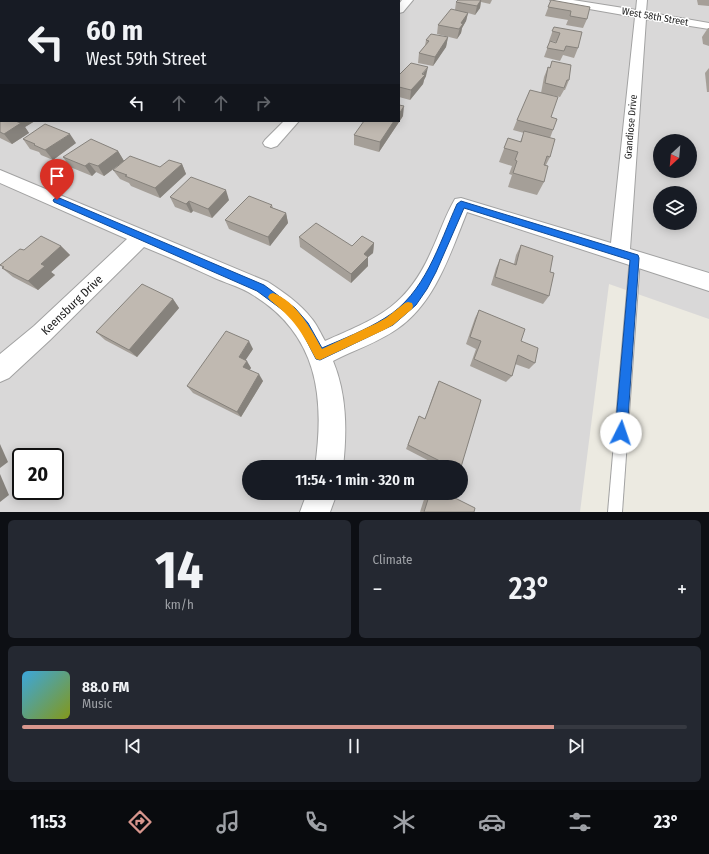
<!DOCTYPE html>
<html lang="en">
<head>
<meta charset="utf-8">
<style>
  :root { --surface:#171b24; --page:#242831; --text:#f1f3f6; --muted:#9ea1a6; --line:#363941; --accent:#d8968d }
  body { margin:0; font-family:"Fira Sans Condensed",sans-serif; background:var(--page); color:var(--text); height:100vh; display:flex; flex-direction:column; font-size:15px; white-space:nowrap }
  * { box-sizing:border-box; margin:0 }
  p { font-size:13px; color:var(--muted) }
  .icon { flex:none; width:22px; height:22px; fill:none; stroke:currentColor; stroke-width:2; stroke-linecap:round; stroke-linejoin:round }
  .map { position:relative; height:512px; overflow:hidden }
  .drawer { display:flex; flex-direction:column; gap:8px; padding:8px; background:#0d0f14; flex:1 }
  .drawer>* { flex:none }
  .guide { position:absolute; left:0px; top:0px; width:400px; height:122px; box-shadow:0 2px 10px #0003; background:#171b24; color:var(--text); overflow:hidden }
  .needle { width:26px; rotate:206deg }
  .tools { position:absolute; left:653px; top:134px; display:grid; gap:8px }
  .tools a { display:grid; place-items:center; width:44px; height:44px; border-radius:50%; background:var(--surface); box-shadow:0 2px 10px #0003; font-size:20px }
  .speed { position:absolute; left:12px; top:448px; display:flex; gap:8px; font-size:20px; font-weight:700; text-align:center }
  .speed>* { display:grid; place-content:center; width:52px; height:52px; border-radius:50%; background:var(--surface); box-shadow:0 2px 10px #0003; line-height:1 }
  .speed .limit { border:2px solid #111; border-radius:6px; background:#fff; color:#111 }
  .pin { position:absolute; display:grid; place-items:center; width:34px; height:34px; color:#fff; margin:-41px -17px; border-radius:50% 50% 50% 0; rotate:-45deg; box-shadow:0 0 4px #0007 }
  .pin .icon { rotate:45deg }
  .me { position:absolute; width:44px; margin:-22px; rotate:4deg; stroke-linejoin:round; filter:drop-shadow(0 0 3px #0008) }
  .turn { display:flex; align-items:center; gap:14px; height:84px; padding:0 20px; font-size:18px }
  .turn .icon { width:52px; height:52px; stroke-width:2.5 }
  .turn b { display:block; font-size:28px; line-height:34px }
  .lanes { display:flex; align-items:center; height:38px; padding:0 20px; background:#0003; justify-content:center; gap:20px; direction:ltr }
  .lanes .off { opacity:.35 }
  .big { font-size:30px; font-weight:600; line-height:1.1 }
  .drawer .tile { flex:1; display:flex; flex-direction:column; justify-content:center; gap:6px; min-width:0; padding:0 14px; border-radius:6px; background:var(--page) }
  .drawer .dial { align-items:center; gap:0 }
  .dial b { font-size:52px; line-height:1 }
  .song { display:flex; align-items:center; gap:12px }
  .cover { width:48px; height:48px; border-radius:6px; background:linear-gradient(135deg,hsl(200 70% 55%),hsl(70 70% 35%)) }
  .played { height:4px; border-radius:2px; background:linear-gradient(90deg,var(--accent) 80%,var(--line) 80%) }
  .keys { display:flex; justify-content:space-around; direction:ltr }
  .heat { display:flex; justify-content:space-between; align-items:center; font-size:22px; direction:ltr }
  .drawer .tiles { flex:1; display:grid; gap:8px; grid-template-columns:1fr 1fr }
  .tile:last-child { grid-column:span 2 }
  .trip { position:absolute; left:242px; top:460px; width:226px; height:40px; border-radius:20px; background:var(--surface); box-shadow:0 2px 10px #0003; font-weight:600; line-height:40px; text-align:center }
  .tabs { display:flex; height:64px; justify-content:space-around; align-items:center; background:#090b0e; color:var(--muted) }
  .tabs .icon { width:28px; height:28px }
  .tabs .on { color:var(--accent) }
  .tabs b { font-size:18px; color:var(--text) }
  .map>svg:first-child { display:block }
  .residential { fill:#d9d8d8; fill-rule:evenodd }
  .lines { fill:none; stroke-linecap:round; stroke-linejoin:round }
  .service-casing { stroke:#a2a2a2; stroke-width:2 }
  .minor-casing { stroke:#a2a2a2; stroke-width:2 }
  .service { fill:#fff; fill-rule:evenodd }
  .minor { fill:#fff; fill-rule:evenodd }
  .wall { fill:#a59f98 }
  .shaded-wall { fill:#86827c }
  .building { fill:#c0b9b1; stroke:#86827c }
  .route { fill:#1a73e8; stroke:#114b97 }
  .slow { fill:#f59e0b }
  .labels { text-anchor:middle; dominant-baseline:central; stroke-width:3; stroke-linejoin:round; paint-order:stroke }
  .far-street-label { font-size:10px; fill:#1b1b1b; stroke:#fff }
  .street-label { font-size:12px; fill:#1b1b1b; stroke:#fff }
</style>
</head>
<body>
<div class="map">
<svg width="709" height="512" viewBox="0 0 709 512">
  <rect width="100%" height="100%" fill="#eceae1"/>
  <path class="residential" d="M0,0H709V319L609,284L580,512H0ZM1,1H399V121H1ZM660,141H690V171H660ZM660,193H690V223H660ZM21,457H55V491H21ZM249,467H461V493H249Z"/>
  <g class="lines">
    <defs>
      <polygon id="service" points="635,254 639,255 640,258 622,512 608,512 630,258 631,255"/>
      <g id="minor">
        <polygon points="402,0 413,0 403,12 399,13 399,4"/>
        <path d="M550,0H573L636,10L637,0H647L646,12L709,23V29L646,19L630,249L709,273V291L467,212C450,254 435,303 397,329C377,343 354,350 333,361C347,395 347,431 343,467H315C325,397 318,335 253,295C243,288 229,284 217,279C193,268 169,257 144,247L50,340L9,378L0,382V354L34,326L127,239L0,183V170L268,282C283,292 300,303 312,319C317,325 321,334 325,341C377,318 406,308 431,252C439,235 445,216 455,199L461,198L611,243L635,17L555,3Z"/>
        <polygon points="284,121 299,121 277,146 271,148 265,146 263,143 265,140"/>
        <polygon points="307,493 337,493 330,512 300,512"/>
      </g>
    </defs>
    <use href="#service" class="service-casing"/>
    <use href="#minor" class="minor-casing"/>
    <use href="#service" class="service"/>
    <use href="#minor" class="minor"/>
  </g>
  <g class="wall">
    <polygon points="458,0 492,0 490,4 481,2 480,8 475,15 468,13 466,21 462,28 461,33 457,39 437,34 438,25 455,10 456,2"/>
    <polygon points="551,0 587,19 583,28 566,25 568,20 545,16"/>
    <polygon points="697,0 709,0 709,6 698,5"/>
    <polygon points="554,27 578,48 574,58 563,55 560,61 544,57 550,41 556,43 556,42 549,41"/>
    <polygon points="708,28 709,28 709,46 703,44 702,37"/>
    <polygon points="448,37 446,47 433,66 418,63 419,53 425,46 426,40"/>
    <polygon points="552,61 569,80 565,90 564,90 560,97 541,93 544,77 548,67 550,68"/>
    <polygon points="709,68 709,92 707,92 705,73"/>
    <polygon points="399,75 426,76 424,80 423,84 410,100 399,97"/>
    <polygon points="0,107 1,121 35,121 25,127 29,133 12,144 0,138"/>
    <polygon points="403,116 379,152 354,145 354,135"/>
    <polygon points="551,117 553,130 550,138 550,157 546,165 544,182 537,195 508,187 512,175 509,174 512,166 499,162 508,138 520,142 524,133 513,130 517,120"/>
    <polygon points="23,139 76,143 53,160 41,155 39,152 30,149"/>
    <polygon points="118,151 124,161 104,176 96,172 92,176 70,167 63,157"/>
    <polygon points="182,164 186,174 160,198 131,186 129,183 120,179 113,170 160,167"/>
    <polygon points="170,197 229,200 212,218 193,211 191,213 175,207"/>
    <polygon points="272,205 273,208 286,213 288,223 270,246 229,229 225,220"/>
    <polygon points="299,237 352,246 374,243 373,253 368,257 368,266 351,283 300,247"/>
    <polygon points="521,245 550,272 549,296 543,304 491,285 496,268 500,259 514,264 516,255"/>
    <polygon points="61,246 70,255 51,272 55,275 38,290 13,277 2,268 3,267 0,265 24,250"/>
    <polygon points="173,299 179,308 137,357 105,340 96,332"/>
    <polygon points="479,310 521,341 535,363 529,369 515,364 512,376 506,382 470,366 476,349 466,344 475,318"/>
    <polygon points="253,349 245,360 251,368 249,370 263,381 241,417 193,393 187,386"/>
    <polygon points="439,381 461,467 441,467 406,449 419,416 425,419 436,387"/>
    <polygon points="426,493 445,493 474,512 420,512"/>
  </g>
  <g class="shaded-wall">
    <polygon points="481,0 480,8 475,15 477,6"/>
    <polygon points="468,13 466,21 462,28 461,33 457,39 461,23"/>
    <polygon points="448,37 446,47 433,66 435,57"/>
    <polygon points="428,67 426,76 424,80 423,84 410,100 411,90"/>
    <polygon points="404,106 403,116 379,152 380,142 394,121 399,121 399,114"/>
    <polygon points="14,121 35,121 25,127 29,133 12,144 4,134"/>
    <polygon points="70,134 76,143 53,160 45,150"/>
    <polygon points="118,151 124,161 104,176 98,166"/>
    <polygon points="89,163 96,172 92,176 85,166"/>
    <polygon points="182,164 186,174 160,198 155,188"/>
    <polygon points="226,190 229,200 212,218 208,209"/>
    <polygon points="189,201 193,211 191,213 186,204"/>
    <polygon points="286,213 288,223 270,246 268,237"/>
    <polygon points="374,243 373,253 368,257 368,266 351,283 351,274 364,254"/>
    <polygon points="61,246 70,255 51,272 55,275 38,290 28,281 41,264"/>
    <polygon points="173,299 179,308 137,357 129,350"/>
    <polygon points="249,341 253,349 243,364 239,357"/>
    <polygon points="247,361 251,368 247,374 243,367"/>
    <polygon points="259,374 263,381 241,417 237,412"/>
    <polygon points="0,444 8,462 0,468"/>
    <polygon points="0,474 9,495 0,502"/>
  </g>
  <g class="building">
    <polygon points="458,0 481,0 477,6 456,2"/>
    <polygon points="551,0 590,7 587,19 570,16 571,11 548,7"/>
    <polygon points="451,9 468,13 461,23 463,24 459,29 438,25"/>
    <polygon points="554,27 582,32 578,48 566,46 564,51 547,48 550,41 556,43 560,33 552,31"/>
    <polygon points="431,34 448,37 435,57 419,53 429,41 426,40"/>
    <polygon points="552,61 571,65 569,80 567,80 564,88 545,83 548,67 550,68"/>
    <polygon points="411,63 428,67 422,74 425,75 411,90 399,87 399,80 400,79 399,79 399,75"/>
    <polygon points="530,90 558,97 551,117 557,119 553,130 517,120"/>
    <polygon points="399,105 404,106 399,114"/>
    <polygon points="0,107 1,107 1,121 15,121 21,123 4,134 0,132"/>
    <polygon points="364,121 394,121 380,142 354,135"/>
    <polygon points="45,124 70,134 45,150 34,145 35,144 23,139"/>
    <polygon points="524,131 555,139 550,157 547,156 544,165 548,166 544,182 513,173 517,161 515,160 518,152 504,148 508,138 521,142"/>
    <polygon points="91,139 118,151 98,166 89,163 85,166 63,157"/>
    <polygon points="130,156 160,167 169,160 182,164 155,188 125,176 127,175 113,170"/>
    <polygon points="191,177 226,190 208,209 189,201 186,204 170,197"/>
    <polygon points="249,196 272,205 270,207 286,213 268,237 225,220"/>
    <polygon points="316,223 352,246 362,236 374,243 364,254 368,257 351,274 299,237"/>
    <polygon points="41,236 61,246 41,264 45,266 28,281 2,268 4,267 0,265 20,249 24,250"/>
    <polygon points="521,245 553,256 550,272 554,273 549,296 495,277 500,259 516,265"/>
    <polygon points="142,284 173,299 129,350 96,332"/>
    <polygon points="479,310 525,329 521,341 538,348 535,363 518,355 512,376 474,359 481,341 470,337"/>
    <polygon points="226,331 249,341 239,357 247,361 243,367 259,374 237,412 187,386"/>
    <polygon points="439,381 481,400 461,467 452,467 408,445 419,416 425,419"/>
    <polygon points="430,493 445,493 475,508 474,512 424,512"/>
  </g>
  <path class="route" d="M57,197L264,285L295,308L308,323L322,348C343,339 366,330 385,318C425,294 439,244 457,204L461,201L638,255L639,258L627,433L625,437L621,439L617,437L615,433L630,260L464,208L436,272L427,289L416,305L393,325L320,360L316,359L301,330L288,314L257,291L54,202L53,200Z"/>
  <path class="slow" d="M273,293C296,301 311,329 322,349L377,323L386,318L405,303L408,302L412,303L413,306L412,309L393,325L384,330L320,360L316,359C301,331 295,320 270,300L268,297L270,294Z"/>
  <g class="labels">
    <g class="far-street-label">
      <text transform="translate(655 17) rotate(10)">West 58th Street</text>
      <text transform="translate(631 127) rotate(-85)">Grandiose Drive</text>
    </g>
    <g class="street-label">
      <text transform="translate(72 305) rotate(-44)">Keensburg Drive</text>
    </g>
  </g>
</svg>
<div class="tools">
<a><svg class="needle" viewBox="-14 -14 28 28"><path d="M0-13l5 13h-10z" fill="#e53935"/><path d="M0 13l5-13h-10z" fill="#9ea1a6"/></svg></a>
<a><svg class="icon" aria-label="layers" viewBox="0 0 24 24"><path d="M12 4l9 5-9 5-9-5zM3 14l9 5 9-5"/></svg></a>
</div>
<div class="speed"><div class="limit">20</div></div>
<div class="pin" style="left:57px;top:200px;background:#d93025"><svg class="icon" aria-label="arrive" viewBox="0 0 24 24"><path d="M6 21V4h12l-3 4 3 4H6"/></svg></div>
<svg class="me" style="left:621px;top:433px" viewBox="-20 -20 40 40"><circle r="19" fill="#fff"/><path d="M0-13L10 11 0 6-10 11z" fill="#1a73e8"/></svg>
<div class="trip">11:54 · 1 min · 320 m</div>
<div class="guide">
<div class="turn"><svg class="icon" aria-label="left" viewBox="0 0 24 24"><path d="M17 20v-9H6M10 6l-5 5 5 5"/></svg><div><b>60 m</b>West 59th Street</div></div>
<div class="lanes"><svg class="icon" aria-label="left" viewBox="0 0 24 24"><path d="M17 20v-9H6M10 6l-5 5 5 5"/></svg><svg class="icon off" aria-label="ahead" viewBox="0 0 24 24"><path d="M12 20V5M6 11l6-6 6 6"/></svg><svg class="icon off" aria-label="ahead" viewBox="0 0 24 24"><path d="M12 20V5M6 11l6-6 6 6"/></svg><svg class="icon off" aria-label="right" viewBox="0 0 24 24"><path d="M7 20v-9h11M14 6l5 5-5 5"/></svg></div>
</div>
</div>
<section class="drawer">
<div class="tiles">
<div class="tile dial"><b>14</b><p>km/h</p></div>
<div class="tile"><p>Climate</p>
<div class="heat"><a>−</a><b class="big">23°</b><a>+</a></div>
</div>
<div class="tile">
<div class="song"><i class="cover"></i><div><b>88.0 FM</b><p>Music</p></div></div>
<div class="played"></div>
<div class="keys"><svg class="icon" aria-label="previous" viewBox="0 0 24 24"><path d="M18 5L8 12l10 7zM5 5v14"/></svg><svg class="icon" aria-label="pause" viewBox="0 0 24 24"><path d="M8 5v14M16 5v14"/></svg><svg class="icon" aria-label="next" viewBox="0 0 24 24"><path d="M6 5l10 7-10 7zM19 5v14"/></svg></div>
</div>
</div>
</section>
<nav class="tabs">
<b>11:53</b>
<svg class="icon on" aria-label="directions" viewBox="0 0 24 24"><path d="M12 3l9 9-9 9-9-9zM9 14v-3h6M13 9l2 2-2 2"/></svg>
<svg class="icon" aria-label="music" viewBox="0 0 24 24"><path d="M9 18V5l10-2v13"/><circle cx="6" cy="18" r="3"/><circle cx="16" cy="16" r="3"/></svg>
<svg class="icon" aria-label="phone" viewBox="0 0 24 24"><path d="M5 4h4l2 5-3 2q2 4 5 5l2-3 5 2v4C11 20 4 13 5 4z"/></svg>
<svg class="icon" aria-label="climate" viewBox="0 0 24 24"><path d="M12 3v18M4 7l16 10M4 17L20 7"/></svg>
<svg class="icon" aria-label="car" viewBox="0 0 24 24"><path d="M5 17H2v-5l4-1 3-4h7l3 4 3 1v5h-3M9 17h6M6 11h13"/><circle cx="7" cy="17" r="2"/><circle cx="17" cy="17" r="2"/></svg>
<svg class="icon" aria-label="filters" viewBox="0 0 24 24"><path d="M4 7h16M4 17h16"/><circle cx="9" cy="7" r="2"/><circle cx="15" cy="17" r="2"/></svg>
<b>23°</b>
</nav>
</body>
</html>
